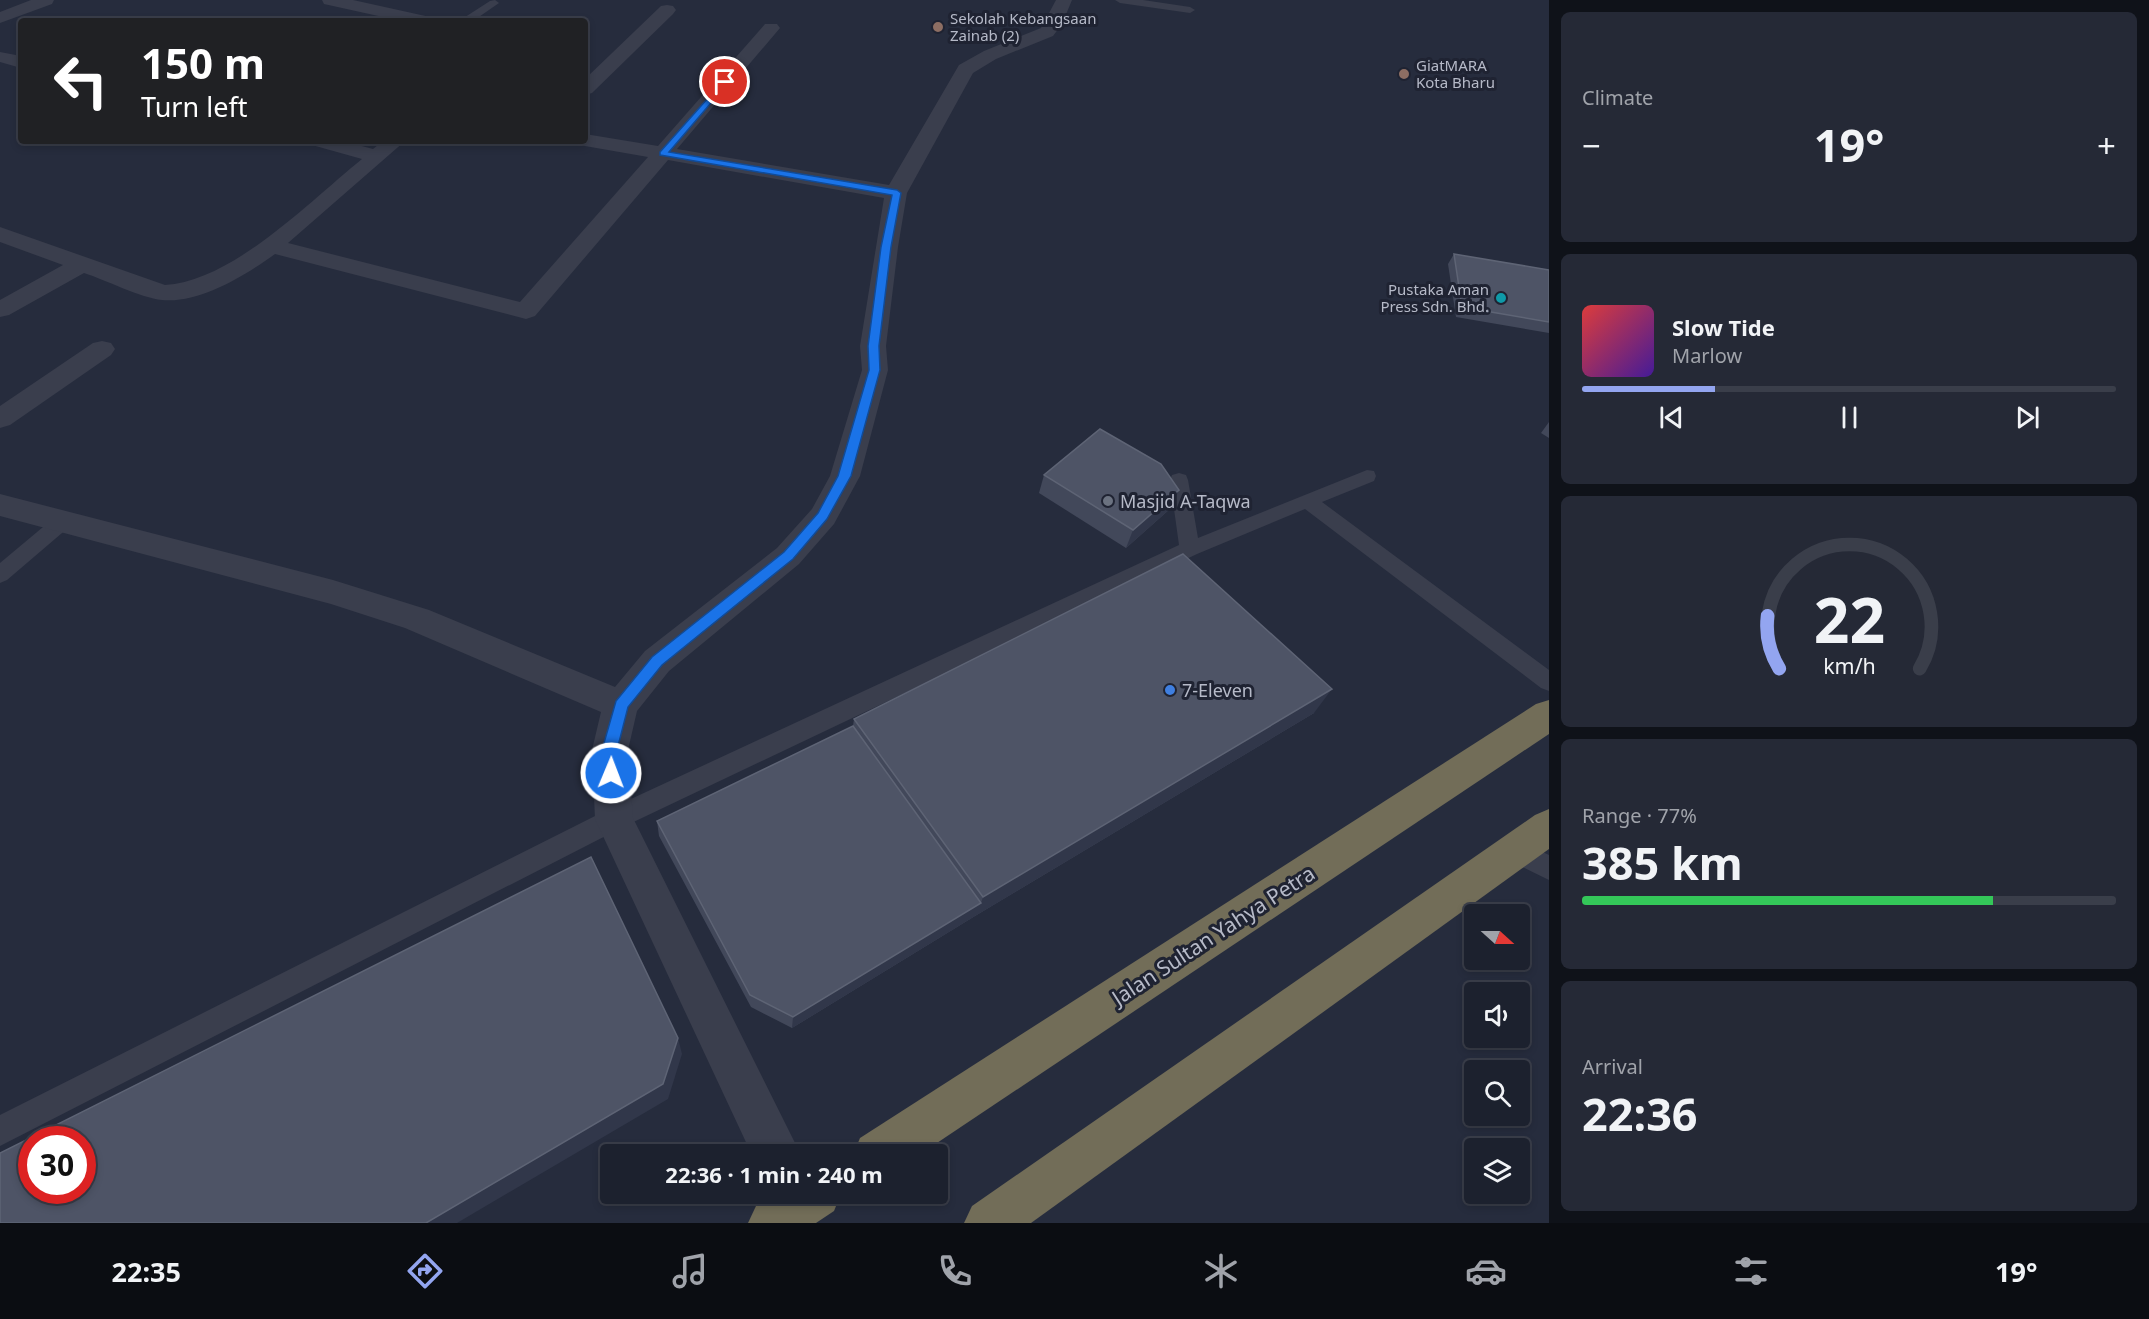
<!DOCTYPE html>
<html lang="en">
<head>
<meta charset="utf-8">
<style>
  :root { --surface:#1c212e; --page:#252936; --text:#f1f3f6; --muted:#a0a3aa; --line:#3a3e4a; --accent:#93a5f0 }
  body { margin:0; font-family:"Noto Sans",sans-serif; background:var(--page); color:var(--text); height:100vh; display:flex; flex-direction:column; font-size:22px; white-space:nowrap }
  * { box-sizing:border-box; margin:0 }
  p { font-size:20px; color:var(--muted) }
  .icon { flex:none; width:33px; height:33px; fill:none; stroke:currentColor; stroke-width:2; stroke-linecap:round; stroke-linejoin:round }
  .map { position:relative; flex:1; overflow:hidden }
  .side { display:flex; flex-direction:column; gap:12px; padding:12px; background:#0f1219; width:600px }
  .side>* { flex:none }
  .guide { position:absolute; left:18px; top:18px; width:570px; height:126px; border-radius:6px; box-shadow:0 3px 9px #0003,0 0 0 2px var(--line); background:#202124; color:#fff; overflow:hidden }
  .needle { width:39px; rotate:111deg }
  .controls { position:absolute; left:1464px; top:904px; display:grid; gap:12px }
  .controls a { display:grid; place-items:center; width:66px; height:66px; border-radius:6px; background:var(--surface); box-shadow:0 3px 9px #0003,0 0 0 2px var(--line); font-size:30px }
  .speed { position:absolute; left:18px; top:1126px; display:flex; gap:12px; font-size:30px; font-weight:700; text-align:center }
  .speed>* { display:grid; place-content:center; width:78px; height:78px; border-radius:50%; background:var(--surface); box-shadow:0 3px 9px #0003,0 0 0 2px var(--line); line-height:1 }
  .speed .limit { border:9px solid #d22; background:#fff; color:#111 }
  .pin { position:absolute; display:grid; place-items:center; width:51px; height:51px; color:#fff; margin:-26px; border:3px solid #fff; border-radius:50%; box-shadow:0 2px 6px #0007 }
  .me { position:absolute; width:66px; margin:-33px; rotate:1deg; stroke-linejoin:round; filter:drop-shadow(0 0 4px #0008) }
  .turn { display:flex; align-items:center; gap:21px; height:126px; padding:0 24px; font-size:27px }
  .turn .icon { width:78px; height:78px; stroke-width:2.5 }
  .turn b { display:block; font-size:42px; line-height:51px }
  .big { font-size:45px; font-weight:700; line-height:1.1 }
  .side .widget { flex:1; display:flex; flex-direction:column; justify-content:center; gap:9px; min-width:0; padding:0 21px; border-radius:9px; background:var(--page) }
  .side .dial { align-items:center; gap:0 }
  .dial svg { height:156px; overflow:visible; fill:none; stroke:var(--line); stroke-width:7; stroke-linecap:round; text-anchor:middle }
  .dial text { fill:var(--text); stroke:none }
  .song { display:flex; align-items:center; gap:18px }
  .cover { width:72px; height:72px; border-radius:9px; background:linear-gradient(135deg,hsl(0 70% 55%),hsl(260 70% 35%)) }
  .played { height:6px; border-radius:3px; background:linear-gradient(90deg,var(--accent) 25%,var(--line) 25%) }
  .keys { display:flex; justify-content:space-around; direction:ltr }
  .heat { display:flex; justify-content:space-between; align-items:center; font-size:33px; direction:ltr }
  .charge { height:9px; border-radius:4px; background:linear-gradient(90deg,#34c759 77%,var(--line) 0) }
  .trip { position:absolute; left:600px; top:1144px; width:348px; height:60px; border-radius:6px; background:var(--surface); box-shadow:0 3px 9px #0003,0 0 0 2px var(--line); font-weight:700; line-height:60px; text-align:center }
  .menu { display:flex; height:96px; justify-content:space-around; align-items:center; background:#0b0d12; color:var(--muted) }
  .menu .icon { width:42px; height:42px }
  .menu .selected { color:var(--accent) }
  .menu b { font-size:27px; color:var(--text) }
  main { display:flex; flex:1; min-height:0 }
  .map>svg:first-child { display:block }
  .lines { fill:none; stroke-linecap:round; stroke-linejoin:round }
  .lane { fill:#3a3e4d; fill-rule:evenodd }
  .street { fill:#3a3e4d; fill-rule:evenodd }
  .highway { fill:#726d58; fill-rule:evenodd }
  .wall { fill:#42485a }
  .shaded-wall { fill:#31374a }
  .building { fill:#4e5466; stroke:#5e6475; stroke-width:1.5; fill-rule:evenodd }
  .route { fill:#1a73e8; stroke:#114b97; stroke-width:1.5 }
  .education-dot { fill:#8d6e63; stroke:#1f2332; stroke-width:2 }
  .culture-dot { fill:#0f9aa8; stroke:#1f2332; stroke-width:2 }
  .worship-dot { fill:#6b7280; stroke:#1f2332; stroke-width:2 }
  .shop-dot { fill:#3f7fe0; stroke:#1f2332; stroke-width:2 }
  .labels { text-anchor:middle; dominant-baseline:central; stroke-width:6; stroke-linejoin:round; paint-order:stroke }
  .far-poi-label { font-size:15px; fill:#b6bac8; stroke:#1f2332; text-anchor:start }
  .poi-label { font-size:18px; fill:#b6bac8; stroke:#1f2332; text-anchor:start }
  .near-street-label { font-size:21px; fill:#b6bac8; stroke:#1f2332 }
</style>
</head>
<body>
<main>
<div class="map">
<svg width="1549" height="1223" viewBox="0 0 1549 1223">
  <rect width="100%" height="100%" fill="#262c3d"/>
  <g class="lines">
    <g class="lane">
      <polygon points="1115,0 1143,0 1190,7 1195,10 1190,13 1120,3"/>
      <polygon points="490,1 495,0 499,3 473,21 459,21"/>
      <polygon points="1367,470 1374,471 1376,476 1374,481 1322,502 1549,670 1549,691 1541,688 1305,509 1197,554 623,827 0,1146 0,1115 605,811 1179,545 1170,480 1172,475 1179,473 1186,475 1188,480 1198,538"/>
      <polygon points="62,515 69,517 72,522 69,527 7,580 0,583 0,563 55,517"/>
      <polygon points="1515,839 1549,855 1549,880 1506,859 1502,851 1506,843"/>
    </g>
    <g class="street">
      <polygon points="31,0 54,0 52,4 0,23 0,12"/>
      <polygon points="322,0 353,0 430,17 433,21 401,21 324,4"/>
      <path d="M1056,0H1072L1062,24L1053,36L996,59L973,73L907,193L898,247L886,346L888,370L860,476L834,524L799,564L669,671L637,711L628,750L633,818L801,1155H752L595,819L592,750L601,712L405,628L331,604L0,516V494L333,580L429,610L615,687L645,651L777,548L812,509L830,476L862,370L860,346L884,198L668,160L535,316L526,319L275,254C246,275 199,304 162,300C141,298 106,280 84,273L9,315L0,317V300L63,265L0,242V227L165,285C233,281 310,201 362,159L312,145L309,141H343L373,149L383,141H405L288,243L520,302L648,157L585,146L578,144L575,141H585V134L658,146L765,24H777L780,28L677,149L889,185L959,65L984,51L1041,28Z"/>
      <polygon points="667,5 673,6 676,10 673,14 592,93 585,95 585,79 661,6"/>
      <polygon points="0,52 21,56 21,68 0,62"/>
      <polygon points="102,341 111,343 115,349 111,355 10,425 0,428 0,406 93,343"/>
    </g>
    <g class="highway">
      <polygon points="1549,700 1549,734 919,1155 853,1155 860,1138 1536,704"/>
      <polygon points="1549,809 1549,849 1031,1223 964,1223 972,1206 1535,815"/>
      <polygon points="773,1194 841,1194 834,1211 816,1223 748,1223 756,1206"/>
    </g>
  </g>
  <g class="wall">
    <polygon points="1454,254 1549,270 1549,333 1456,317 1448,264"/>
    <polygon points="1549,422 1549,438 1541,433"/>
    <polygon points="1044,475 1171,508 1126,548 1039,493"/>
    <polygon points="1314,713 975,916 792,1028 751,1007 659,836 657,821 853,726 854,719"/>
  </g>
  <g class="shaded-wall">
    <polygon points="1179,490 1171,508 1126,548 1133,530"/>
    <polygon points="1332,689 1314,713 975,916 792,1028 793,1017 981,903 983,897"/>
    <polygon points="678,1038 682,1054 668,1099 457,1223 426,1223"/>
  </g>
  <g class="building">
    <polygon points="1454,254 1549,270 1549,322 1462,307"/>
    <polygon points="1100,429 1161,464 1179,490 1133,530 1044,475"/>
    <polygon points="1183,554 1332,689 983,897 854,719"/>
    <polygon points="853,726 981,903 793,1017 750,995 657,821"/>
    <path d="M591,857L678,1038L663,1084L426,1223H0V1153ZM32,1140H82V1191H32Z"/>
  </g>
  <polygon class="route" points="725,79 729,82 728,83 669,152 897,190 901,193 891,247 879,346 880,370 851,476 827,519 793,559 662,665 628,707 617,750 619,773 617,778 611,780 606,778 602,750 616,701 652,657 784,552 818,513 838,476 869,370 868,346 881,247 892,195 660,155 660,152"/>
  <g class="education-dot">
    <circle cx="938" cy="27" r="6"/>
    <circle cx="1404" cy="74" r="6"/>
  </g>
  <circle class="culture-dot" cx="1501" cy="298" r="6"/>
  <circle class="worship-dot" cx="1108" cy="501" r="6"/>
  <circle class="shop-dot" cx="1170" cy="690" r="6"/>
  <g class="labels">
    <g class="far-poi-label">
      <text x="950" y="18">Sekolah Kebangsaan<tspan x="950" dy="17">Zainab (2)</tspan></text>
      <text x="1416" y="65">GiatMARA<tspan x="1416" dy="17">Kota Bharu</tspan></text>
      <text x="1489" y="289" text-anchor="end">Pustaka Aman<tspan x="1489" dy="17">Press Sdn. Bhd.</tspan></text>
    </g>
    <g class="poi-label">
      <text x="1120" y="501">Masjid A-Taqwa</text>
      <text x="1182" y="690">7-Eleven</text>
    </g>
    <g class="near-street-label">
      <text transform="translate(1213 935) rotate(-33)">Jalan Sultan Yahya Petra</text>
    </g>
  </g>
</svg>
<div class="controls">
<a><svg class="needle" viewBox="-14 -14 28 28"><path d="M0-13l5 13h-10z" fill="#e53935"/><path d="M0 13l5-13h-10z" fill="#a0a3aa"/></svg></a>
<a><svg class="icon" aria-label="sound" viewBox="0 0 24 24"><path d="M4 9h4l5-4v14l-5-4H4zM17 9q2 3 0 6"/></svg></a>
<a><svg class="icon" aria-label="search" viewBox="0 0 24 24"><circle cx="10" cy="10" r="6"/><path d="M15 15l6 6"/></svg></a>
<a><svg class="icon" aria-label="layers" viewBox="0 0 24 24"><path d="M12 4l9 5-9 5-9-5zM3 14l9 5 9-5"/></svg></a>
</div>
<div class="speed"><div class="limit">30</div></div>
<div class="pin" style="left:725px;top:82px;background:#d93025"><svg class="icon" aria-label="arrive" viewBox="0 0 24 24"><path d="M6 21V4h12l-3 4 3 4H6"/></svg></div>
<svg class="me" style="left:611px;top:773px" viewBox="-20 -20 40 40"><circle r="17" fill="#1a73e8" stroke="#fff" stroke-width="3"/><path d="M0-11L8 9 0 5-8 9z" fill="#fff"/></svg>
<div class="trip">22:36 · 1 min · 240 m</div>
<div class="guide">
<div class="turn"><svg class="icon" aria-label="left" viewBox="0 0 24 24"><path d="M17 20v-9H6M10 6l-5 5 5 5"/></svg><div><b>150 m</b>Turn left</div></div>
</div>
</div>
<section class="side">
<div class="widget"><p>Climate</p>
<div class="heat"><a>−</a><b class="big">19°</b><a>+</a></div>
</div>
<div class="widget">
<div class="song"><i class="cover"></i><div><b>Slow Tide</b><p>Marlow</p></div></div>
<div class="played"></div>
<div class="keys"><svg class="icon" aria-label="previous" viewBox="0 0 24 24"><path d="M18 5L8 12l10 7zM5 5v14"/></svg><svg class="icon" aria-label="pause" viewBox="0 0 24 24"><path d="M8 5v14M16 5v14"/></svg><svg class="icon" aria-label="next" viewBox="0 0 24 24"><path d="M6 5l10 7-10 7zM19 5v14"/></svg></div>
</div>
<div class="widget dial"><svg viewBox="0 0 100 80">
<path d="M14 69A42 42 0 1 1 86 69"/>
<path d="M14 69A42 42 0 0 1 8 42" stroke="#93a5f0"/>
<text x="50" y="56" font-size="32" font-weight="700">22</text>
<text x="50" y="72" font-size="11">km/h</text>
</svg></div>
<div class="widget"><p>Range · 77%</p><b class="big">385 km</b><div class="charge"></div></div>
<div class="widget"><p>Arrival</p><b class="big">22:36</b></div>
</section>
</main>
<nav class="menu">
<b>22:35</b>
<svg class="icon selected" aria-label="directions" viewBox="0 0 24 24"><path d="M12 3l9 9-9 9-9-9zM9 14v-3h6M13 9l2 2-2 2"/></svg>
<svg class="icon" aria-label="music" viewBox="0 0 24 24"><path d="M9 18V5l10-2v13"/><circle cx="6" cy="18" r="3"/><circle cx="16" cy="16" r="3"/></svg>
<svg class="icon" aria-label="phone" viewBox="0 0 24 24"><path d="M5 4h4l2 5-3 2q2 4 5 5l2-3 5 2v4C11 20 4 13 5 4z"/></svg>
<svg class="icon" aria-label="climate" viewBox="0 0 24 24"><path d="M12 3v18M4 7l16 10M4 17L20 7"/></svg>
<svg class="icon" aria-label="car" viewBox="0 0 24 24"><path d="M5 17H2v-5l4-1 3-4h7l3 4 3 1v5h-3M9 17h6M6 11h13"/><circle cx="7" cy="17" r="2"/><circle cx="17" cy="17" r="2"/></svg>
<svg class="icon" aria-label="filters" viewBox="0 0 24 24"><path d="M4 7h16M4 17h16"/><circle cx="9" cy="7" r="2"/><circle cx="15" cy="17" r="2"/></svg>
<b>19°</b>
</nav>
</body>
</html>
